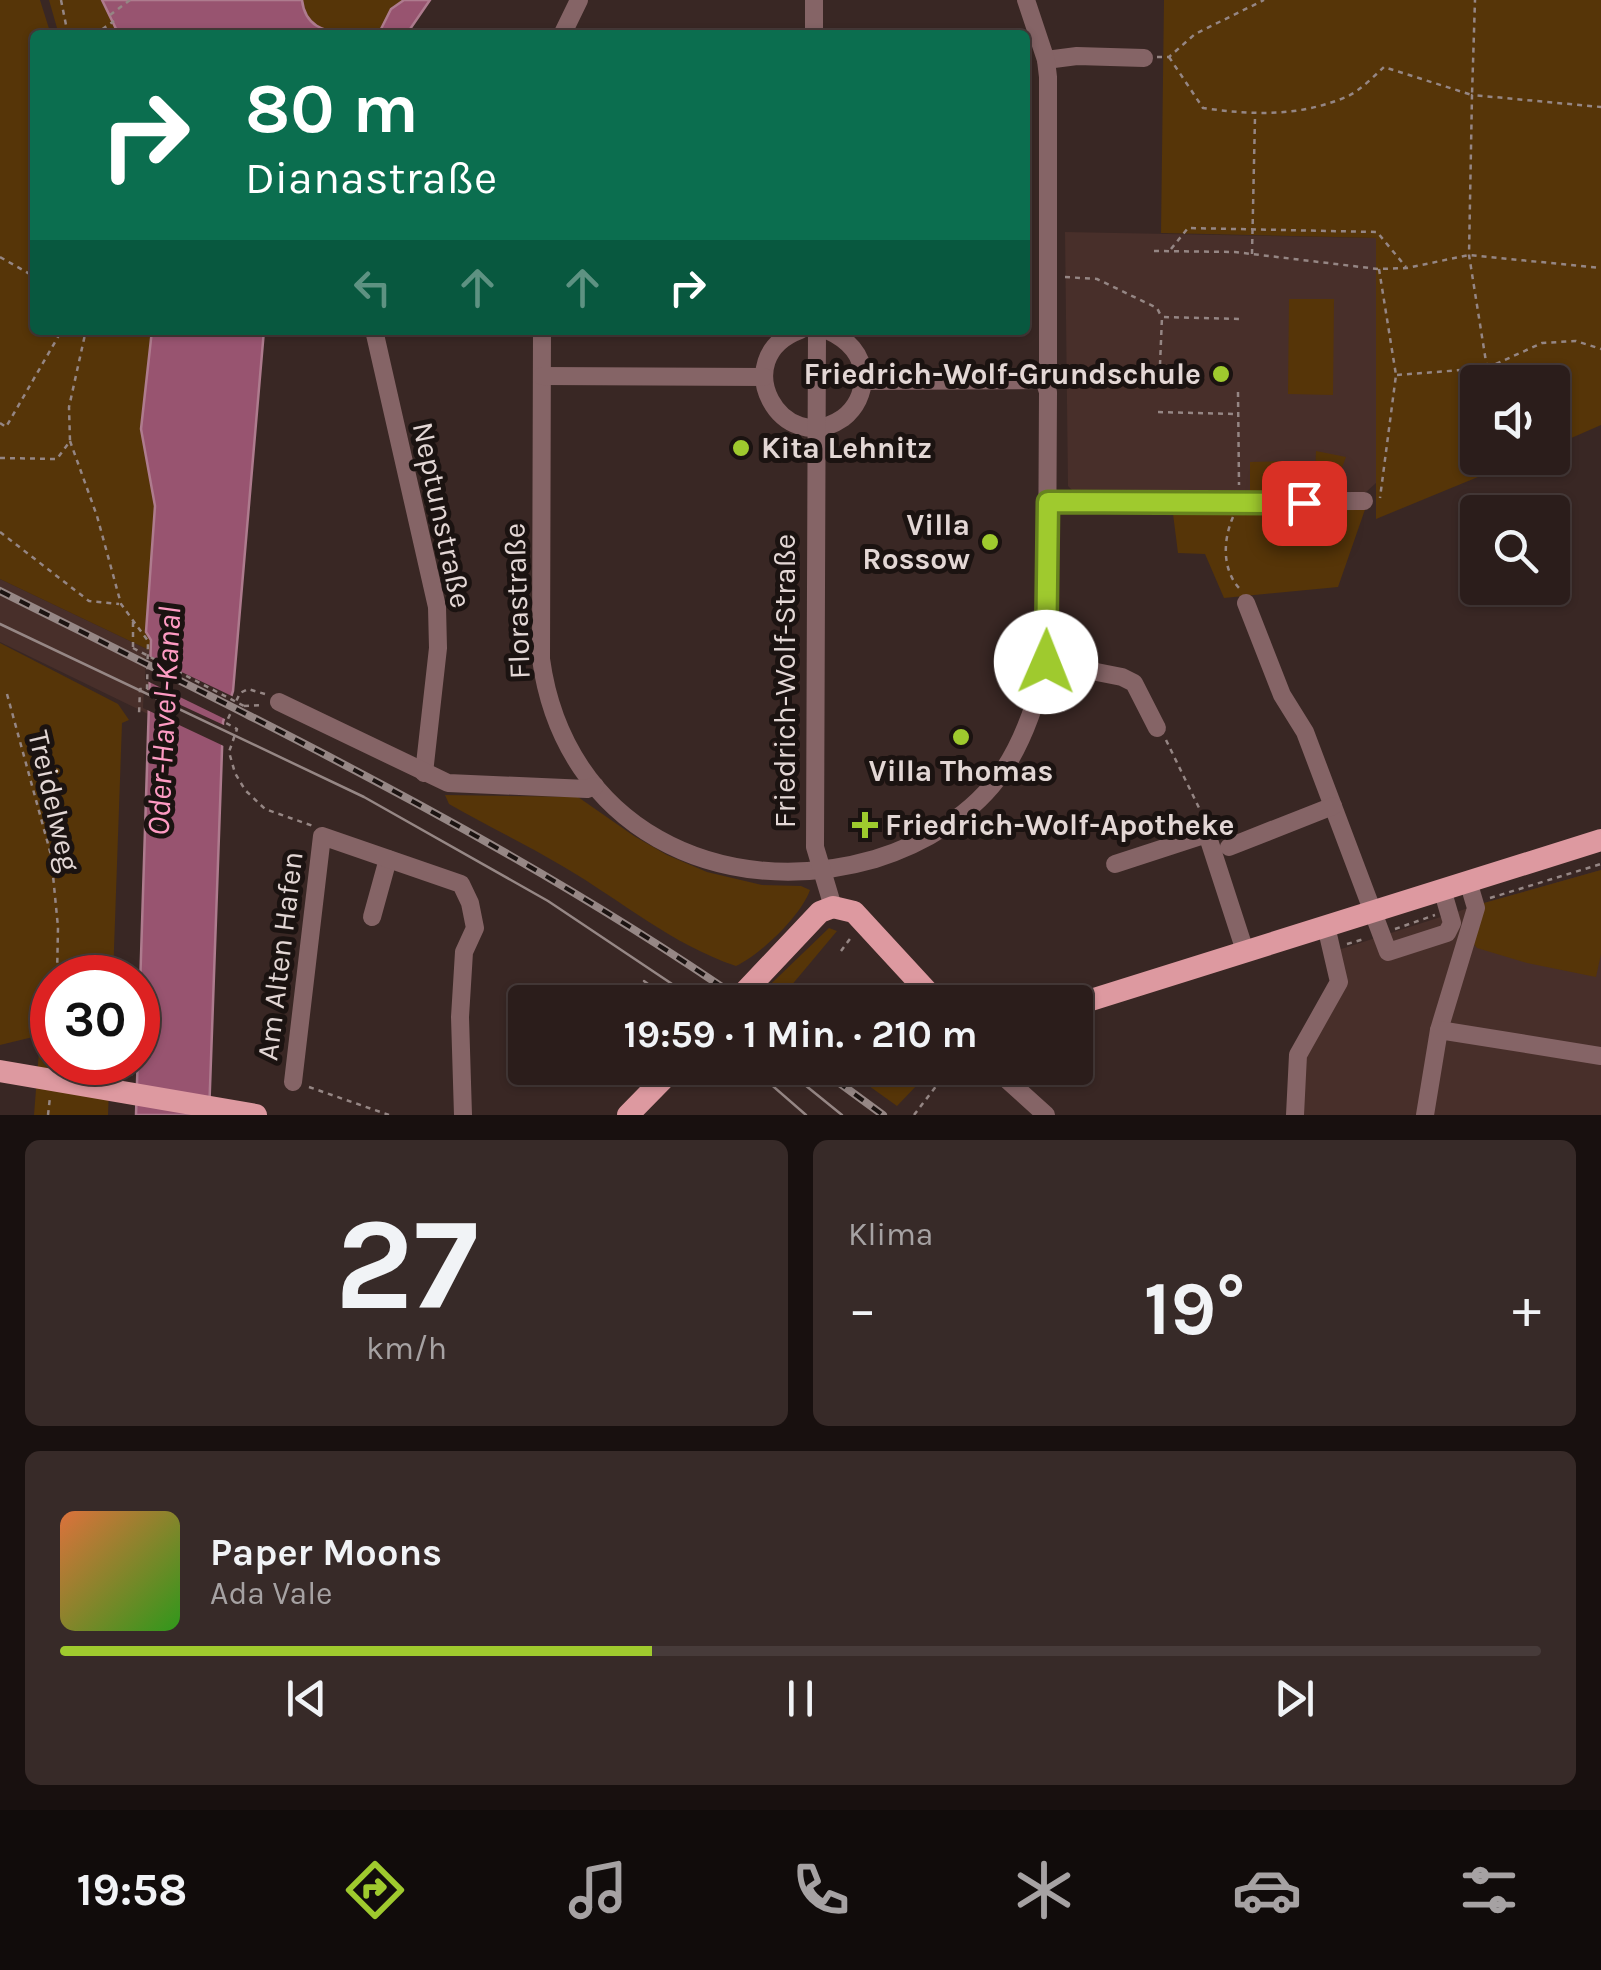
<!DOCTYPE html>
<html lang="de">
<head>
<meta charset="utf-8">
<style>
  :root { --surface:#2b1d1b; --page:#372a28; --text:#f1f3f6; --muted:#a6a2a3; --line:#473b3a; --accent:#9fca2e }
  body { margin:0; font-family:Karla,sans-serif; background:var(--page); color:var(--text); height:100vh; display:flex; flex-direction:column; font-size:38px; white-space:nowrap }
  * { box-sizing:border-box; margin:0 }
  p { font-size:32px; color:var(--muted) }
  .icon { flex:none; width:55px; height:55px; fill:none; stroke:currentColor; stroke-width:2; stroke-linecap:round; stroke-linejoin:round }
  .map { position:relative; height:1115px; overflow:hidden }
  .drawer { display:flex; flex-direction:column; gap:25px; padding:25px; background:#18100f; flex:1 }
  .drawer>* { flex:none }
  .banner { position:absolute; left:30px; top:30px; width:1000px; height:305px; border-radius:10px; box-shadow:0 2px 8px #0004,0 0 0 2px var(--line); background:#0b6e4f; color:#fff; overflow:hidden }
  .tools { position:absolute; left:1460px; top:365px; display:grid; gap:20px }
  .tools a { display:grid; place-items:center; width:110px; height:110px; border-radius:10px; background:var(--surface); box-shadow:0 2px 8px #0004,0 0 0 2px var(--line); font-size:50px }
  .speed { position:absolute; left:30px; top:955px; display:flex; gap:20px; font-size:50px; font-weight:700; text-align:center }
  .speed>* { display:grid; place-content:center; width:130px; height:130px; border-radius:50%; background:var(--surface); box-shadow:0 2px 8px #0004,0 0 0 2px var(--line); line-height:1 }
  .speed .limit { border:15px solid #d22; background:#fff; color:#111 }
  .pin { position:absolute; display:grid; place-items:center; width:85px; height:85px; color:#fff; margin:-42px; border-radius:20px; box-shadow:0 5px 15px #0006 }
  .me { position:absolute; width:110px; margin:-55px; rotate:1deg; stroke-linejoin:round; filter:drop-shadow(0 0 8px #0008) }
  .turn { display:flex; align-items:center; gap:35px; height:210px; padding:0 50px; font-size:45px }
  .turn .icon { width:130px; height:130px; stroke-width:2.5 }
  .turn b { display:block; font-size:70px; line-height:85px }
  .lanes { display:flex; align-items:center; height:95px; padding:0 50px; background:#0003; justify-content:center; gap:50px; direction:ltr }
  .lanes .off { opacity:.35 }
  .big { font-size:75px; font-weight:700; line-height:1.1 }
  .drawer .card { flex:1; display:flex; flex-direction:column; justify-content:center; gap:15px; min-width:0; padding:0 35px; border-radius:15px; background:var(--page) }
  .drawer .dial { align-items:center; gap:0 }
  .dial b { font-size:130px; line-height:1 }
  .song { display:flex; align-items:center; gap:30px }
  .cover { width:120px; height:120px; border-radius:15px; background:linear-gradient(135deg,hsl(20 70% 55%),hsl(110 70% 35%)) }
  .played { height:10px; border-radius:5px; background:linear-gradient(90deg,var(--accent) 40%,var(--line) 40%) }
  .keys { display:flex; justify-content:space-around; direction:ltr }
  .heat { display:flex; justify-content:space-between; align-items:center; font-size:55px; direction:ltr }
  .drawer .tiles { flex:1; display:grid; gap:25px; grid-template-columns:1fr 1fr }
  .card:last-child { grid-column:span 2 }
  .trip { position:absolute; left:508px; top:985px; width:585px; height:100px; border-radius:10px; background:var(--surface); box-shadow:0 2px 8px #0004,0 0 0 2px var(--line); font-weight:700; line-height:100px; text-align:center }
  .menu { display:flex; height:160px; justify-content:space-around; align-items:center; background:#110c0b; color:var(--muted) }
  .menu .icon { width:70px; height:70px }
  .menu .active { color:var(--accent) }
  .menu b { font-size:45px; color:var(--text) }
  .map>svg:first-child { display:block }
  .built { fill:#482f2a }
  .green { fill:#563508 }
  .water { fill:#985470; stroke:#ae7b8e; stroke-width:2.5 }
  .pier { fill:#392724 }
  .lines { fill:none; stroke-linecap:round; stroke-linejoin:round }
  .path { stroke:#958684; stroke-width:2.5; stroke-dasharray:5 5; stroke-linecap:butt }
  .minor { stroke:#856466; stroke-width:18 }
  .major { stroke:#dd99a0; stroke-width:22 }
  .tram { stroke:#968785; stroke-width:2.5 }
  .rail-casing { stroke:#968785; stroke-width:8 }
  .rail { stroke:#1b1311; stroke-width:4; stroke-dasharray:11; stroke-linecap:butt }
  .path-bridge { stroke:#958684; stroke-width:2.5; stroke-dasharray:5 5; stroke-linecap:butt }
  .route-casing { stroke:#67831e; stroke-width:25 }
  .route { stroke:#9fca2e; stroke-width:18 }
  .poi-dot { fill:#9fca2e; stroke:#1b1311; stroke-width:4 }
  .labels { text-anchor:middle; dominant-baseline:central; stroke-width:10; stroke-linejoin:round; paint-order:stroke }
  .poi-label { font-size:30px; font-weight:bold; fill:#e3d7d5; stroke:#1b1311; text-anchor:end }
  .street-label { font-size:30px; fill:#e3d7d5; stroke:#1b1311 }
  .water-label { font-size:32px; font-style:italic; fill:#fe9bc3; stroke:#1b1311 }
</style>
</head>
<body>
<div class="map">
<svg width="1601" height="1115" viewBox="0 0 1601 1115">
  <rect width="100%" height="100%" fill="#392724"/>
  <g class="built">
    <polygon points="1065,232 1376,238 1376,483 1366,492 1073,491 1068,486"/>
    <polygon points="0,579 151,651 148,714 0,642"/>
    <polygon points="1601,870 1601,1115 1295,1115 1298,1055 1339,982 1332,952 1484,903"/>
  </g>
  <g class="green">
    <polygon points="0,0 40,0 51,35 35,35 35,330 152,330 141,429 155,506 146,632 151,640 151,651 0,579"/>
    <polygon points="49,0 102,0 119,35 59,35"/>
    <path d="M302,0H404L391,9L381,29C351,38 306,40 302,0Z"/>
    <polygon points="1164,0 1601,0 1601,425 1553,446 1552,382 1478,382 1478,458 1524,458 1376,519 1376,238 1161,233"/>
    <polygon points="1289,299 1334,299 1333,395 1288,394"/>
    <polygon points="1316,451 1346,457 1334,489 1326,493 1369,498 1338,587 1224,598 1205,554 1178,553 1171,498 1314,497"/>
    <polygon points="1300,461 1301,495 1250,496 1250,462"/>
    <polygon points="0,643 118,704 129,720 122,723 113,977 52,978 52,1062 110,1063 108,1115 34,1115 44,988 33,1037 0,1045"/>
    <path d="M445,795L578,797L634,836L667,855L707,872L762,885L801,886L810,890C801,916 760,955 736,966C671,944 622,901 564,867C526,844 487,826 449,804Z"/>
    <polygon points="1601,870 1601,954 1596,977 1527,963 1477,948 1473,943 1484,903"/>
    <polygon points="829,928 837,931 780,999 784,1002 752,1002"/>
    <polygon points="844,1068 871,1068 894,1084 918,1084 897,1106"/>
  </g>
  <g class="water">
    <path d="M102,0H302C305,26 323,31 347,35H119Z"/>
    <polygon points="404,0 430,0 406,35 360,35 381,29 391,9"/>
    <polygon points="152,330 264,330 233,691 223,722 209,1115 136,1115 151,640 146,632 155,506 141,429"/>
  </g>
  <g class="pier">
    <polygon points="146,655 236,698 229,721 145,680"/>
    <polygon points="144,688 228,727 228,748 143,708"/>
  </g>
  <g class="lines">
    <g class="path">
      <polyline points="61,0 68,35"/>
      <polyline points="110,15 130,0"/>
      <polyline points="94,35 114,21"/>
      <polyline points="1157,57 1169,57 1195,34 1264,0"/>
      <path d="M1169,57L1203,108C1253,115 1298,117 1346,97C1360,91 1373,77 1384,67L1472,95L1475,0"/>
      <polyline points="1171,249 1188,228 1377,232 1406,267"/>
      <polyline points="1154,251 1235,252 1378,269 1407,268 1469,255 1601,268"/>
      <polyline points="1252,254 1255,117"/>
      <polyline points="0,257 35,277"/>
      <polyline points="1379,269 1396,375 1380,498"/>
      <polyline points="1065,277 1097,279 1157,308 1161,316"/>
      <polyline points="1160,365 1162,317 1242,319"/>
      <polyline points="1487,368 1469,255 1472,95 1601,107"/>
      <polyline points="1397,375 1487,368 1542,343 1576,341 1601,349"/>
      <polyline points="1063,380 1121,380"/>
      <polyline points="1238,392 1239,485"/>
      <polyline points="1158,412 1237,414"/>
      <polyline points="0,423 6,427 62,330"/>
      <polyline points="70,441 97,516 121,604 148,641 147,689 140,689 139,715"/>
      <polyline points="0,458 57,459 70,441 69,407 86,330"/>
      <path d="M1233,517C1223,540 1222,569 1239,588"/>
      <polyline points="0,532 89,601 119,604"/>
      <polyline points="133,622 133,648"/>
      <polyline points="7,694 51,855 58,927 57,978"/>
      <polyline points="265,694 248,689 240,693 226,723 237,729 229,752 235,773 245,790 265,809 313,826"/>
      <polyline points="244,706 263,705"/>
      <polyline points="1166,740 1204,818"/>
      <polyline points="1490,898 1601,864"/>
      <polyline points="1395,929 1435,915"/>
      <polyline points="1347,944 1364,939"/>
      <polyline points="841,951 852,936"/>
      <polyline points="131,1062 131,1076"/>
      <polyline points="936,1068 944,1072"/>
      <polyline points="309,1087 389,1115"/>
      <polyline points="48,1115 50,1097"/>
      <polyline points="914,1115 950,1068"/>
    </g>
    <g class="minor">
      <polyline points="814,0 814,35"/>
      <polyline points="562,35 579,0"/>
      <polyline points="1046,60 1077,56 1144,58"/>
      <polyline points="374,330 437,607 438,648 424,773"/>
      <path d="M542,330L541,659C564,827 719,904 875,859C924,844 974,814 1003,771C1023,741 1037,700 1045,665C1051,640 1047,608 1047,582C1047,519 1048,455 1048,392L1044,380L1048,370V77L1046,60L1026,0"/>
      <path d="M800,330C725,358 782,460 843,418C856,408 863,393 863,377C863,354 847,339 827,330"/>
      <polyline points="817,330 815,847 833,907"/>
      <polyline points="542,376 764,377"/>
      <polyline points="863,381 1044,380"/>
      <polyline points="1047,502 1364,501"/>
      <polyline points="1246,603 1282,695 1305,732 1388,952 1447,933 1452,923 1442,889"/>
      <polyline points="1046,662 1122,677 1134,683 1157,728"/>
      <polyline points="279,702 448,783 587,789 595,786"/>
      <polyline points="1229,847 1333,806"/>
      <polyline points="1115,864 1207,834 1245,951"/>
      <polyline points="372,917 388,859"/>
      <polyline points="902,1002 921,985"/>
      <polyline points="1439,1030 1476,908 1468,881"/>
      <polyline points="994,1068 1046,1115"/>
      <polyline points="293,1082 322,836 461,884 470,903 475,928 464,952 460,1017 463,1115"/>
      <polyline points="1295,1115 1298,1055 1339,982 1326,926"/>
      <polyline points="1425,1115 1439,1030 1601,1056"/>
    </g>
    <g class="major">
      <polyline points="735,1002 820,912 833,907 854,912 937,1002"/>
      <polyline points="1075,1005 1601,840"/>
      <polyline points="0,1071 256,1115"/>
      <polyline points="628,1115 674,1068"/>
    </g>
    <g class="tram">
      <polyline points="0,624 364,797 548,901 699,1002"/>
      <polyline points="644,981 672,1002"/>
      <polyline points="752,1068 806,1115"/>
      <polyline points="784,1068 842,1115"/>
    </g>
    <defs>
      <g id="rail">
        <path d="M0,591C254,718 510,840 744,1002"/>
        <polyline points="819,1068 883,1115"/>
      </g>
    </defs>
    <use href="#rail" class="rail-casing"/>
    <use href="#rail" class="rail"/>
    <polyline class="path-bridge" points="133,648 244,706"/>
  </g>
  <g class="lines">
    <defs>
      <polyline id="route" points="1046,662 1048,502 1304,503"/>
    </defs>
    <use href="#route" class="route-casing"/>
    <use href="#route" class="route"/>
  </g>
  <g class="poi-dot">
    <circle cx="1221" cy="374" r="10"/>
    <circle cx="741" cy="448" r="10"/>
    <circle cx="990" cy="542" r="10"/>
    <circle cx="961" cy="737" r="10"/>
    <path d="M860 810h10v10h10v10h-10v10h-10v-10h-10v-10h10z"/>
  </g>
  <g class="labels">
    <g class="poi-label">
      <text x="1201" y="374">Friedrich-Wolf-Grundschule</text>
      <text x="761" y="448" text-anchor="start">Kita Lehnitz</text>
      <text x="970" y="525">Villa<tspan x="970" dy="34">Rossow</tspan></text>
      <text x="961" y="771" text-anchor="middle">Villa Thomas</text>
      <text x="885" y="825" text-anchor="start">Friedrich-Wolf-Apotheke</text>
    </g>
    <g class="street-label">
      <text transform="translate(442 515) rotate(78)">Neptunstraße</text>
      <text transform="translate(517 601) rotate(-92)">Florastraße</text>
      <text transform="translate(785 681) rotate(-90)">Friedrich-Wolf-Straße</text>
      <text transform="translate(54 801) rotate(77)">Treidelweg</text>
      <text transform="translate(280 956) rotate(-83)">Am Alten Hafen</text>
    </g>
    <g class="water-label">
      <text transform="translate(164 721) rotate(-87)">Oder-Havel-Kanal</text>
    </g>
  </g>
</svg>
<div class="tools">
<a><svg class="icon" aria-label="sound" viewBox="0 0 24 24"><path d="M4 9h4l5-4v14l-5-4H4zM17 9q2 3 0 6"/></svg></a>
<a><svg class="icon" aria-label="search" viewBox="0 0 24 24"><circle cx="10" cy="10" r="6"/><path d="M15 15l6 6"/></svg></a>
</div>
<div class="speed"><div class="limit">30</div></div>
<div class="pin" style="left:1304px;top:503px;background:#d93025"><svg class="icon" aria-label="arrive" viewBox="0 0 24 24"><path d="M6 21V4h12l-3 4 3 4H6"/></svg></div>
<svg class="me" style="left:1046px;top:662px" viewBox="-20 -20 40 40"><circle r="19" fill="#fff"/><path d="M0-13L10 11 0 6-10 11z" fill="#9fca2e"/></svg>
<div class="trip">19:59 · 1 Min. · 210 m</div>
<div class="banner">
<div class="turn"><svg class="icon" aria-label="right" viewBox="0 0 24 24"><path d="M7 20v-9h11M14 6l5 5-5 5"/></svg><div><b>80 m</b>Dianastraße</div></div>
<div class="lanes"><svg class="icon off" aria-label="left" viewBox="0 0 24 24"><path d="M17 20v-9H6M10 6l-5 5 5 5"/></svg><svg class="icon off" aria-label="ahead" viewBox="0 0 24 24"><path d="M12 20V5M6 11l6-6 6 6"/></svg><svg class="icon off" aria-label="ahead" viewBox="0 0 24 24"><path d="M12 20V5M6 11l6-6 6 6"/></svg><svg class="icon" aria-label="right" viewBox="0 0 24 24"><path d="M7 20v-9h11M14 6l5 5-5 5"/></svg></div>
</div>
</div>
<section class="drawer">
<div class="tiles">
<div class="card dial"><b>27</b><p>km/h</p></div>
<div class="card"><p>Klima</p>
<div class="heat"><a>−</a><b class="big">19°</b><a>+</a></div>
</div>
<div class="card">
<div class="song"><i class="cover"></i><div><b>Paper Moons</b><p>Ada Vale</p></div></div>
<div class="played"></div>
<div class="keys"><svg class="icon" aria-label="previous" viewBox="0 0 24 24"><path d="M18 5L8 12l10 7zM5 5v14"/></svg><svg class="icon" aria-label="pause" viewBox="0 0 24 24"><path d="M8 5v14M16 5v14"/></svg><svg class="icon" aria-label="next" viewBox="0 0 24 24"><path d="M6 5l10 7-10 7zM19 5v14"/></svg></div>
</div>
</div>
</section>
<nav class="menu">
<b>19:58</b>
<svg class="icon active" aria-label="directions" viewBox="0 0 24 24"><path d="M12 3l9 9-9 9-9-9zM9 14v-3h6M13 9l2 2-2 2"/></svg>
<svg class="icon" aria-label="music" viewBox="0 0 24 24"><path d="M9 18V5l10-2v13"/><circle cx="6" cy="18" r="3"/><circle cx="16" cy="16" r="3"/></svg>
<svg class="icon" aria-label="phone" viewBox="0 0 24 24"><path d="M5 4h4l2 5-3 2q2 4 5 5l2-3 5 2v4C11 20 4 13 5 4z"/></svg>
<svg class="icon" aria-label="climate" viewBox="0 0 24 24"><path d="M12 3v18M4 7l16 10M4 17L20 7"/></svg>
<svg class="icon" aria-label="car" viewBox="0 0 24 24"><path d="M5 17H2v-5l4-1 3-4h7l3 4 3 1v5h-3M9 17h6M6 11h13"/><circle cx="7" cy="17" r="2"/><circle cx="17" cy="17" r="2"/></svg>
<svg class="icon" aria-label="filters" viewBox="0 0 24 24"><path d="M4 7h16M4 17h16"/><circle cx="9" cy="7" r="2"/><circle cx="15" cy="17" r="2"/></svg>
</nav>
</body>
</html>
